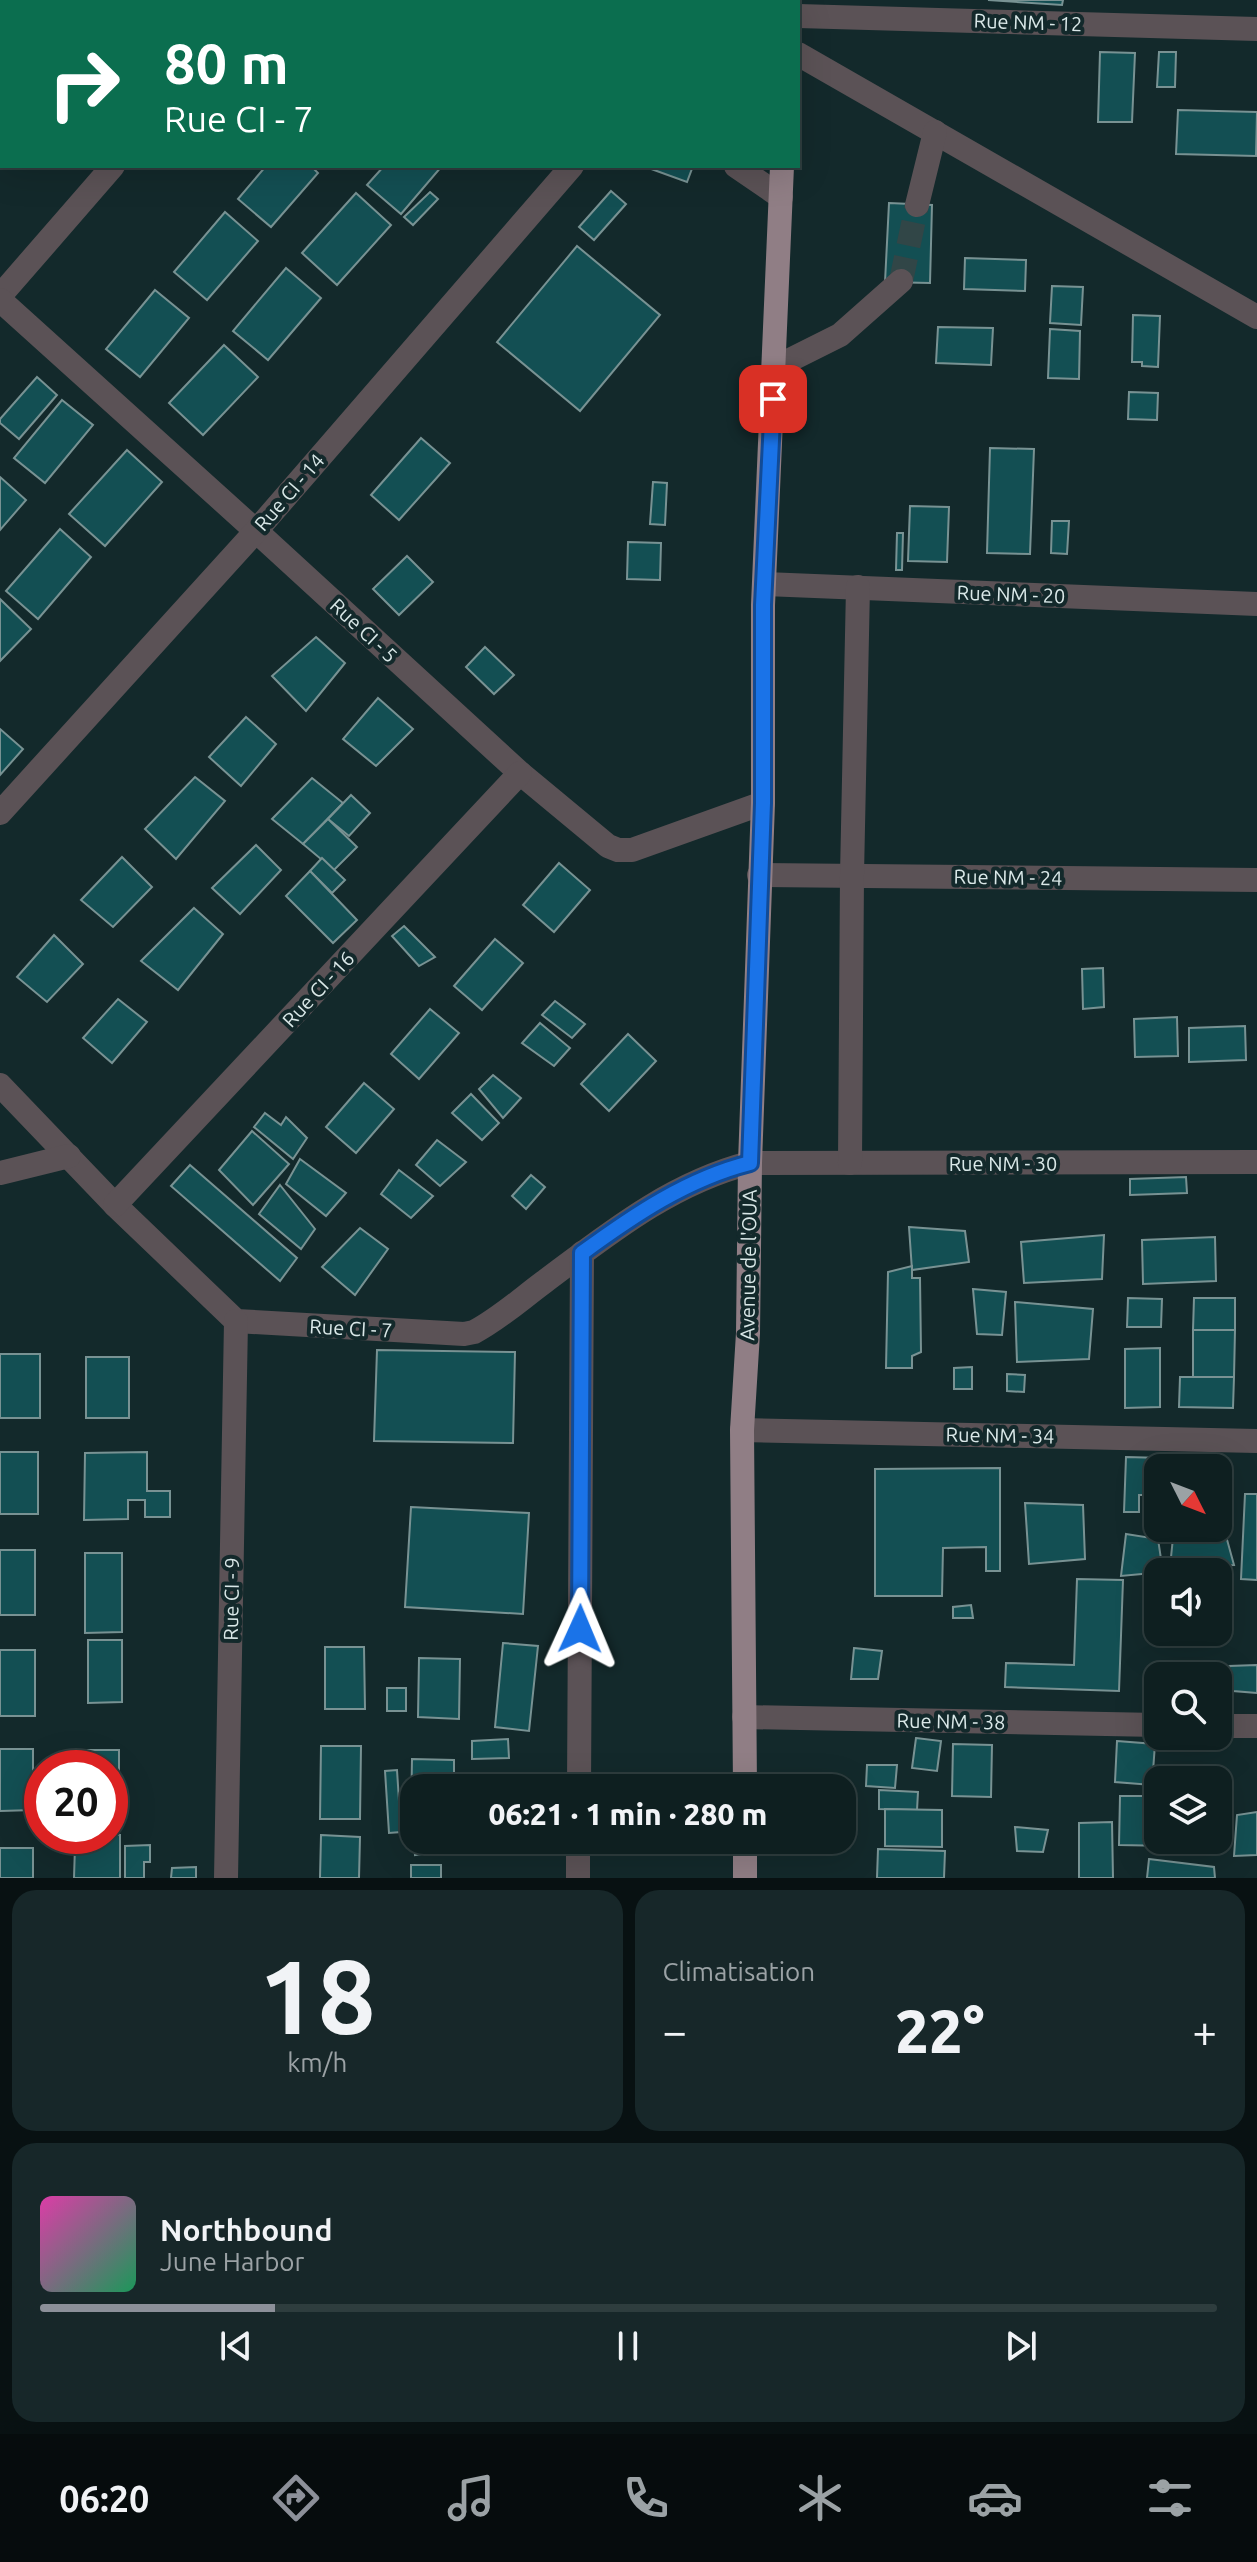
<!DOCTYPE html>
<html lang="fr">
<head>
<meta charset="utf-8">
<style>
  :root { --surface:#0e1f20; --page:#172729; --text:#f1f3f6; --muted:#9ba2a5; --line:#2e3d3e; --accent:#8c9099 }
  body { margin:0; font-family:Ubuntu,sans-serif; background:var(--page); color:var(--text); height:100vh; display:flex; flex-direction:column; font-size:30px; white-space:nowrap }
  * { box-sizing:border-box; margin:0 }
  p { font-size:26px; color:var(--muted) }
  .icon { flex:none; width:44px; height:44px; fill:none; stroke:currentColor; stroke-width:2; stroke-linecap:round; stroke-linejoin:round }
  .map { position:relative; height:1878px; overflow:hidden }
  .panel { display:flex; flex-direction:column; gap:12px; padding:12px; background:#081112; flex:1 }
  .panel>* { flex:none }
  .banner { position:absolute; left:0px; top:0px; width:800px; height:168px; box-shadow:0 8px 32px #0002,0 0 0 2px var(--line); background:#0b6e4f; color:#fff; overflow:hidden }
  .needle { width:52px; rotate:132deg }
  .buttons { position:absolute; left:1144px; top:1454px; display:grid; gap:16px }
  .buttons a { display:grid; place-items:center; width:88px; height:88px; border-radius:16px; background:var(--surface); box-shadow:0 8px 32px #0002,0 0 0 2px var(--line); font-size:40px }
  .speed { position:absolute; left:24px; top:1750px; display:flex; gap:16px; font-size:40px; font-weight:700; text-align:center }
  .speed>* { display:grid; place-content:center; width:104px; height:104px; border-radius:50%; background:var(--surface); box-shadow:0 8px 32px #0002,0 0 0 2px var(--line); line-height:1 }
  .speed .limit { border:12px solid #d22; background:#fff; color:#111 }
  .pin { position:absolute; display:grid; place-items:center; width:68px; height:68px; color:#fff; margin:-34px; border-radius:16px; box-shadow:0 4px 12px #0006 }
  .me { position:absolute; width:88px; margin:-44px; rotate:1deg; stroke-linejoin:round; filter:drop-shadow(0 0 6px #0008) }
  .turn { display:flex; align-items:center; gap:28px; height:168px; padding:0 32px; font-size:36px }
  .turn .icon { width:104px; height:104px; stroke-width:2.5 }
  .turn b { display:block; font-size:56px; line-height:68px }
  .big { font-size:60px; font-weight:800; line-height:1.1 }
  .panel .card { flex:1; display:flex; flex-direction:column; justify-content:center; gap:12px; min-width:0; padding:0 28px; border-radius:24px; background:var(--page) }
  .panel .dial { align-items:center; gap:0 }
  .dial b { font-size:104px; line-height:1 }
  .song { display:flex; align-items:center; gap:24px }
  .cover { width:96px; height:96px; border-radius:12px; background:linear-gradient(135deg,hsl(320 70% 55%),hsl(150 70% 35%)) }
  .played { height:8px; border-radius:4px; background:linear-gradient(90deg,var(--accent) 20%,var(--line) 20%) }
  .keys { display:flex; justify-content:space-around; direction:ltr }
  .heat { display:flex; justify-content:space-between; align-items:center; font-size:44px; direction:ltr }
  .panel .tiles { flex:1; display:grid; gap:12px; grid-template-columns:1fr 1fr }
  .card:last-child { grid-column:span 2 }
  .trip { position:absolute; left:400px; top:1774px; width:456px; height:80px; border-radius:24px; background:var(--surface); box-shadow:0 8px 32px #0002,0 0 0 2px var(--line); font-weight:800; line-height:80px; text-align:center }
  .tabs { display:flex; height:128px; justify-content:space-around; align-items:center; background:#060c0d; color:var(--muted) }
  .tabs .icon { width:56px; height:56px }
  .tabs .current { color:var(--accent) }
  .tabs b { font-size:36px; color:var(--text) }
  .map>svg:first-child { display:block }
  .building { fill:#134f53; stroke:#789293; stroke-width:2 }
  .lines { fill:none; stroke-linecap:round; stroke-linejoin:round }
  .minor-tunnel { stroke:#314647; stroke-width:24; stroke-dasharray:24 12; stroke-linecap:butt }
  .minor { stroke:#5b5256; stroke-width:24 }
  .major { stroke:#907e85; stroke-width:24 }
  .route-casing { stroke:#114b97; stroke-width:20 }
  .route { stroke:#1a73e8; stroke-width:14 }
  .labels { text-anchor:middle; dominant-baseline:central; stroke-width:8; stroke-linejoin:round; paint-order:stroke }
  .street-label { font-size:20px; fill:#dae8e8; stroke:#13292b }
</style>
</head>
<body>
<div class="map">
<svg width="1257" height="1878" viewBox="0 0 1257 1878">
  <rect width="100%" height="100%" fill="#13292b"/>
  <g class="building">
    <polygon points="988,0 1063,0 1062,5"/>
    <polygon points="1100,52 1135,53 1132,122 1098,122"/>
    <polygon points="1159,52 1176,52 1175,87 1157,87"/>
    <polygon points="1178,110 1257,112 1256,156 1176,154"/>
    <polygon points="266,166 311,166 318,173 271,227 238,199"/>
    <polygon points="384,166 442,166 401,214 367,185"/>
    <polygon points="643,166 693,166 687,182"/>
    <polygon points="611,191 626,204 594,240 579,227"/>
    <polygon points="430,192 438,199 413,225 404,217"/>
    <polygon points="356,193 391,225 337,285 302,253"/>
    <polygon points="889,203 932,205 930,283 885,282"/>
    <polygon points="225,212 258,241 207,300 174,272"/>
    <polygon points="577,246 660,315 580,411 497,342"/>
    <polygon points="965,258 1026,260 1025,291 964,289"/>
    <polygon points="286,268 321,298 268,360 233,331"/>
    <polygon points="1052,286 1083,287 1081,325 1050,323"/>
    <polygon points="155,290 189,318 140,377 106,349"/>
    <polygon points="1133,315 1160,316 1158,367 1142,366 1142,362 1132,362"/>
    <polygon points="938,327 993,328 991,365 936,363"/>
    <polygon points="1050,329 1080,331 1079,379 1048,378"/>
    <polygon points="224,345 258,377 203,435 169,403"/>
    <polygon points="37,377 57,395 19,439 0,423 0,419"/>
    <polygon points="1129,392 1158,393 1157,420 1128,419"/>
    <polygon points="62,400 93,425 45,483 14,458"/>
    <polygon points="421,438 450,463 399,520 371,495"/>
    <polygon points="990,448 1034,449 1030,554 987,553"/>
    <polygon points="127,450 162,482 105,546 69,514"/>
    <polygon points="0,477 26,500 0,530"/>
    <polygon points="653,482 667,483 665,525 650,524"/>
    <polygon points="910,506 949,507 947,562 908,561"/>
    <polygon points="1052,521 1069,521 1067,554 1051,553"/>
    <polygon points="60,529 91,557 38,619 6,591"/>
    <polygon points="897,533 903,533 902,570 896,570"/>
    <polygon points="628,542 661,543 660,580 627,579"/>
    <polygon points="407,556 433,582 399,615 373,589"/>
    <polygon points="0,599 31,629 0,661"/>
    <polygon points="316,637 345,663 306,711 272,676"/>
    <polygon points="485,647 514,675 494,694 466,667"/>
    <polygon points="378,698 413,729 376,766 343,739"/>
    <polygon points="246,717 276,744 241,786 209,757"/>
    <polygon points="0,729 23,749 0,775"/>
    <polygon points="195,777 225,801 176,859 145,829"/>
    <polygon points="312,778 343,803 303,844 272,819"/>
    <polygon points="351,795 370,813 349,836 328,819"/>
    <polygon points="328,819 357,847 334,870 303,844"/>
    <polygon points="256,845 281,870 240,914 212,888"/>
    <polygon points="122,857 152,887 113,927 81,900"/>
    <polygon points="322,858 345,880 332,893 310,871"/>
    <polygon points="559,863 590,890 554,932 523,905"/>
    <polygon points="310,871 357,920 333,943 286,896"/>
    <polygon points="194,908 223,934 178,990 141,961"/>
    <polygon points="404,926 435,957 419,966 392,936"/>
    <polygon points="54,935 83,964 47,1002 17,977"/>
    <polygon points="495,939 523,963 482,1010 454,986"/>
    <polygon points="1103,968 1104,1007 1083,1009 1082,969"/>
    <polygon points="118,999 147,1022 112,1063 83,1038"/>
    <polygon points="555,1001 585,1024 572,1038 542,1015"/>
    <polygon points="430,1009 459,1033 419,1079 391,1054"/>
    <polygon points="1177,1017 1178,1056 1135,1057 1134,1019"/>
    <polygon points="540,1023 570,1048 554,1066 522,1043"/>
    <polygon points="1245,1026 1246,1060 1189,1062 1189,1028"/>
    <polygon points="628,1034 656,1061 609,1111 581,1084"/>
    <polygon points="493,1075 521,1098 503,1118 479,1089"/>
    <polygon points="364,1083 394,1109 356,1153 326,1127"/>
    <polygon points="471,1094 499,1123 482,1140 452,1113"/>
    <polygon points="265,1113 281,1125 286,1117 307,1138 293,1159 254,1127"/>
    <polygon points="252,1131 289,1164 253,1205 219,1170"/>
    <polygon points="437,1140 466,1162 440,1186 416,1165"/>
    <polygon points="300,1159 346,1193 326,1216 286,1184"/>
    <polygon points="190,1165 297,1258 280,1281 171,1186"/>
    <polygon points="399,1170 433,1196 411,1218 381,1194"/>
    <polygon points="531,1175 545,1187 526,1209 512,1196"/>
    <polygon points="1186,1177 1187,1193 1130,1195 1130,1179"/>
    <polygon points="280,1185 315,1229 301,1249 259,1214"/>
    <polygon points="909,1227 965,1231 969,1262 912,1270"/>
    <polygon points="360,1228 388,1249 355,1295 322,1267"/>
    <polygon points="1104,1235 1102,1279 1024,1283 1021,1242"/>
    <polygon points="1215,1237 1216,1281 1143,1284 1142,1240"/>
    <polygon points="912,1266 912,1278 920,1278 921,1352 912,1356 912,1368 886,1368 888,1272"/>
    <polygon points="973,1289 1006,1292 1002,1335 977,1334"/>
    <polygon points="1128,1298 1162,1299 1161,1327 1127,1327"/>
    <polygon points="1194,1298 1235,1298 1235,1330 1193,1330"/>
    <polygon points="1015,1302 1093,1309 1089,1359 1017,1362"/>
    <polygon points="1193,1330 1235,1330 1234,1377 1193,1377"/>
    <polygon points="1160,1348 1160,1407 1125,1408 1125,1349"/>
    <polygon points="377,1350 515,1352 513,1443 374,1441"/>
    <rect x="0" y="1354" width="40" height="64"/>
    <rect x="86" y="1357" width="43" height="61"/>
    <polygon points="972,1367 972,1389 954,1389 954,1368"/>
    <polygon points="1007,1374 1025,1375 1024,1392 1007,1391"/>
    <polygon points="1180,1377 1234,1377 1233,1408 1179,1407"/>
    <rect x="0" y="1452" width="38" height="62"/>
    <polygon points="147,1452 147,1491 170,1491 170,1517 145,1517 145,1500 128,1500 128,1519 84,1520 85,1453"/>
    <polygon points="1126,1457 1163,1458 1163,1468 1158,1468 1158,1495 1139,1495 1139,1512 1124,1512"/>
    <polygon points="1000,1468 1000,1571 986,1571 986,1547 943,1548 942,1596 875,1596 875,1469"/>
    <polygon points="1245,1494 1257,1494 1257,1580 1241,1579"/>
    <polygon points="1025,1503 1083,1505 1085,1559 1029,1564"/>
    <polygon points="411,1507 529,1513 523,1614 405,1607"/>
    <polygon points="1218,1524 1223,1525 1234,1565 1170,1567 1174,1528 1218,1528"/>
    <polygon points="1126,1534 1158,1539 1163,1572 1121,1576"/>
    <rect x="0" y="1550" width="35" height="65"/>
    <polygon points="85,1553 122,1553 122,1632 85,1633"/>
    <polygon points="1077,1579 1123,1580 1119,1691 1005,1687 1006,1663 1074,1665"/>
    <polygon points="971,1605 973,1618 953,1618 953,1607"/>
    <polygon points="88,1640 122,1640 122,1702 88,1703"/>
    <polygon points="503,1643 538,1646 529,1731 495,1727"/>
    <polygon points="325,1647 364,1647 365,1709 325,1709"/>
    <polygon points="854,1648 882,1651 878,1679 851,1679"/>
    <rect x="0" y="1650" width="35" height="66"/>
    <polygon points="419,1658 460,1659 459,1719 418,1717"/>
    <polygon points="1257,1665 1257,1693 1233,1691 1229,1666"/>
    <rect x="387" y="1688" width="19" height="23"/>
    <polygon points="916,1738 941,1741 937,1771 912,1768"/>
    <polygon points="508,1739 509,1758 472,1759 472,1741"/>
    <polygon points="1117,1741 1155,1744 1152,1785 1115,1782"/>
    <polygon points="953,1744 992,1745 991,1797 952,1796"/>
    <polygon points="321,1746 361,1746 360,1819 320,1819"/>
    <polygon points="0,1749 33,1749 33,1810 0,1811"/>
    <polygon points="83,1750 119,1750 119,1814 110,1814 110,1768 83,1768"/>
    <polygon points="412,1759 454,1760 454,1788 414,1788 414,1816 411,1816"/>
    <polygon points="867,1765 897,1765 895,1788 866,1786"/>
    <polygon points="397,1770 401,1832 389,1833 385,1771"/>
    <polygon points="512,1781 541,1783 541,1788 511,1788"/>
    <polygon points="879,1790 918,1792 917,1810 879,1809"/>
    <polygon points="1120,1796 1158,1796 1158,1840 1218,1840 1218,1797 1226,1797 1224,1847 1119,1845"/>
    <polygon points="885,1809 942,1810 942,1847 885,1846"/>
    <polygon points="1257,1812 1257,1855 1234,1856 1237,1815"/>
    <polygon points="1112,1822 1113,1878 1079,1878 1079,1823"/>
    <polygon points="1015,1827 1048,1830 1043,1852 1017,1851"/>
    <polygon points="110,1834 120,1835 120,1878 74,1878 75,1846 105,1846 105,1836"/>
    <polygon points="321,1835 360,1837 359,1878 320,1878"/>
    <polygon points="447,1840 448,1850 415,1855 414,1842"/>
    <polygon points="150,1845 150,1862 144,1862 144,1878 125,1878 125,1846"/>
    <rect x="0" y="1848" width="33" height="30"/>
    <polygon points="878,1849 945,1851 944,1878 877,1878"/>
    <polygon points="1149,1859 1214,1867 1215,1878 1147,1878"/>
    <rect x="411" y="1865" width="30" height="13"/>
    <polygon points="196,1867 196,1878 171,1878 172,1868"/>
  </g>
  <g class="lines">
    <polyline class="minor-tunnel" points="901,281 917,205"/>
    <g class="minor">
      <polyline points="504,0 506,2"/>
      <polyline points="724,0 724,2"/>
      <polyline points="281,2 282,0"/>
      <polyline points="798,16 1257,29"/>
      <polyline points="798,54 1257,317"/>
      <polyline points="736,166 781,197"/>
      <polyline points="917,205 935,132"/>
      <polyline points="0,296 113,166"/>
      <polyline points="0,300 256,531 520,773 608,846 618,850 632,850 763,803"/>
      <polyline points="774,368 840,335 901,281"/>
      <polyline points="765,584 1257,604"/>
      <polyline points="0,813 256,531 572,166"/>
      <polyline points="759,875 1257,880"/>
      <path d="M0,1085L115,1205L236,1321L464,1334L474,1332C499,1319 521,1299 544,1282C608,1234 671,1183 750,1163L1257,1162"/>
      <polyline points="850,1163 852,875 858,587"/>
      <polyline points="0,1173 69,1156"/>
      <polyline points="115,1205 520,773"/>
      <polyline points="742,1430 1257,1441"/>
      <polyline points="744,1717 1158,1725"/>
      <polyline points="1218,1726 1257,1726"/>
      <polyline points="579,1788 582,1253"/>
      <polyline points="226,1878 236,1321"/>
      <polyline points="578,1878 578,1840"/>
    </g>
    <g class="major">
      <polyline points="790,2 790,0"/>
      <polyline points="745,1788 742,1430 748,1333 750,1163 763,803 763,605 782,166"/>
      <polyline points="745,1840 745,1878"/>
    </g>
  </g>
  <g class="lines">
    <defs>
      <path id="route" d="M580,1629L582,1253C634,1215 687,1179 750,1163L763,803V605L773,399"/>
    </defs>
    <use href="#route" class="route-casing"/>
    <use href="#route" class="route"/>
  </g>
  <g class="labels">
    <g class="street-label">
      <text transform="translate(1028 22) rotate(2)">Rue NM - 12</text>
      <text transform="translate(289 492) rotate(-49)">Rue CI - 14</text>
      <text transform="translate(1011 594) rotate(2)">Rue NM - 20</text>
      <text transform="translate(364 630) rotate(43)">Rue CI - 5</text>
      <text transform="translate(1008 877) rotate(1)">Rue NM - 24</text>
      <text transform="translate(318 989) rotate(-47)">Rue CI - 16</text>
      <text x="1003" y="1163">Rue NM - 30</text>
      <text transform="translate(748 1265) rotate(-89)">Avenue de l'OUA</text>
      <text transform="translate(351 1328) rotate(3)">Rue CI - 7</text>
      <text transform="translate(1000 1435) rotate(1)">Rue NM - 34</text>
      <text transform="translate(231 1599) rotate(-89)">Rue CI - 9</text>
      <text transform="translate(951 1721) rotate(1)">Rue NM - 38</text>
    </g>
  </g>
</svg>
<div class="buttons">
<a><svg class="needle" viewBox="-14 -14 28 28"><path d="M0-13l5 13h-10z" fill="#e53935"/><path d="M0 13l5-13h-10z" fill="#9ba2a5"/></svg></a>
<a><svg class="icon" aria-label="sound" viewBox="0 0 24 24"><path d="M4 9h4l5-4v14l-5-4H4zM17 9q2 3 0 6"/></svg></a>
<a><svg class="icon" aria-label="search" viewBox="0 0 24 24"><circle cx="10" cy="10" r="6"/><path d="M15 15l6 6"/></svg></a>
<a><svg class="icon" aria-label="layers" viewBox="0 0 24 24"><path d="M12 4l9 5-9 5-9-5zM3 14l9 5 9-5"/></svg></a>
</div>
<div class="speed"><div class="limit">20</div></div>
<div class="pin" style="left:773px;top:399px;background:#d93025"><svg class="icon" aria-label="arrive" viewBox="0 0 24 24"><path d="M6 21V4h12l-3 4 3 4H6"/></svg></div>
<svg class="me" style="left:580px;top:1629px" viewBox="-20 -20 40 40"><path d="M0-17L14 15 0 8-14 15z" fill="#1a73e8" stroke="#fff" stroke-width="4"/></svg>
<div class="trip">06:21 · 1 min · 280 m</div>
<div class="banner">
<div class="turn"><svg class="icon" aria-label="right" viewBox="0 0 24 24"><path d="M7 20v-9h11M14 6l5 5-5 5"/></svg><div><b>80 m</b>Rue CI - 7</div></div>
</div>
</div>
<section class="panel">
<div class="tiles">
<div class="card dial"><b>18</b><p>km/h</p></div>
<div class="card"><p>Climatisation</p>
<div class="heat"><a>−</a><b class="big">22°</b><a>+</a></div>
</div>
<div class="card">
<div class="song"><i class="cover"></i><div><b>Northbound</b><p>June Harbor</p></div></div>
<div class="played"></div>
<div class="keys"><svg class="icon" aria-label="previous" viewBox="0 0 24 24"><path d="M18 5L8 12l10 7zM5 5v14"/></svg><svg class="icon" aria-label="pause" viewBox="0 0 24 24"><path d="M8 5v14M16 5v14"/></svg><svg class="icon" aria-label="next" viewBox="0 0 24 24"><path d="M6 5l10 7-10 7zM19 5v14"/></svg></div>
</div>
</div>
</section>
<nav class="tabs">
<b>06:20</b>
<svg class="icon current" aria-label="directions" viewBox="0 0 24 24"><path d="M12 3l9 9-9 9-9-9zM9 14v-3h6M13 9l2 2-2 2"/></svg>
<svg class="icon" aria-label="music" viewBox="0 0 24 24"><path d="M9 18V5l10-2v13"/><circle cx="6" cy="18" r="3"/><circle cx="16" cy="16" r="3"/></svg>
<svg class="icon" aria-label="phone" viewBox="0 0 24 24"><path d="M5 4h4l2 5-3 2q2 4 5 5l2-3 5 2v4C11 20 4 13 5 4z"/></svg>
<svg class="icon" aria-label="climate" viewBox="0 0 24 24"><path d="M12 3v18M4 7l16 10M4 17L20 7"/></svg>
<svg class="icon" aria-label="car" viewBox="0 0 24 24"><path d="M5 17H2v-5l4-1 3-4h7l3 4 3 1v5h-3M9 17h6M6 11h13"/><circle cx="7" cy="17" r="2"/><circle cx="17" cy="17" r="2"/></svg>
<svg class="icon" aria-label="filters" viewBox="0 0 24 24"><path d="M4 7h16M4 17h16"/><circle cx="9" cy="7" r="2"/><circle cx="15" cy="17" r="2"/></svg>
</nav>
</body>
</html>
